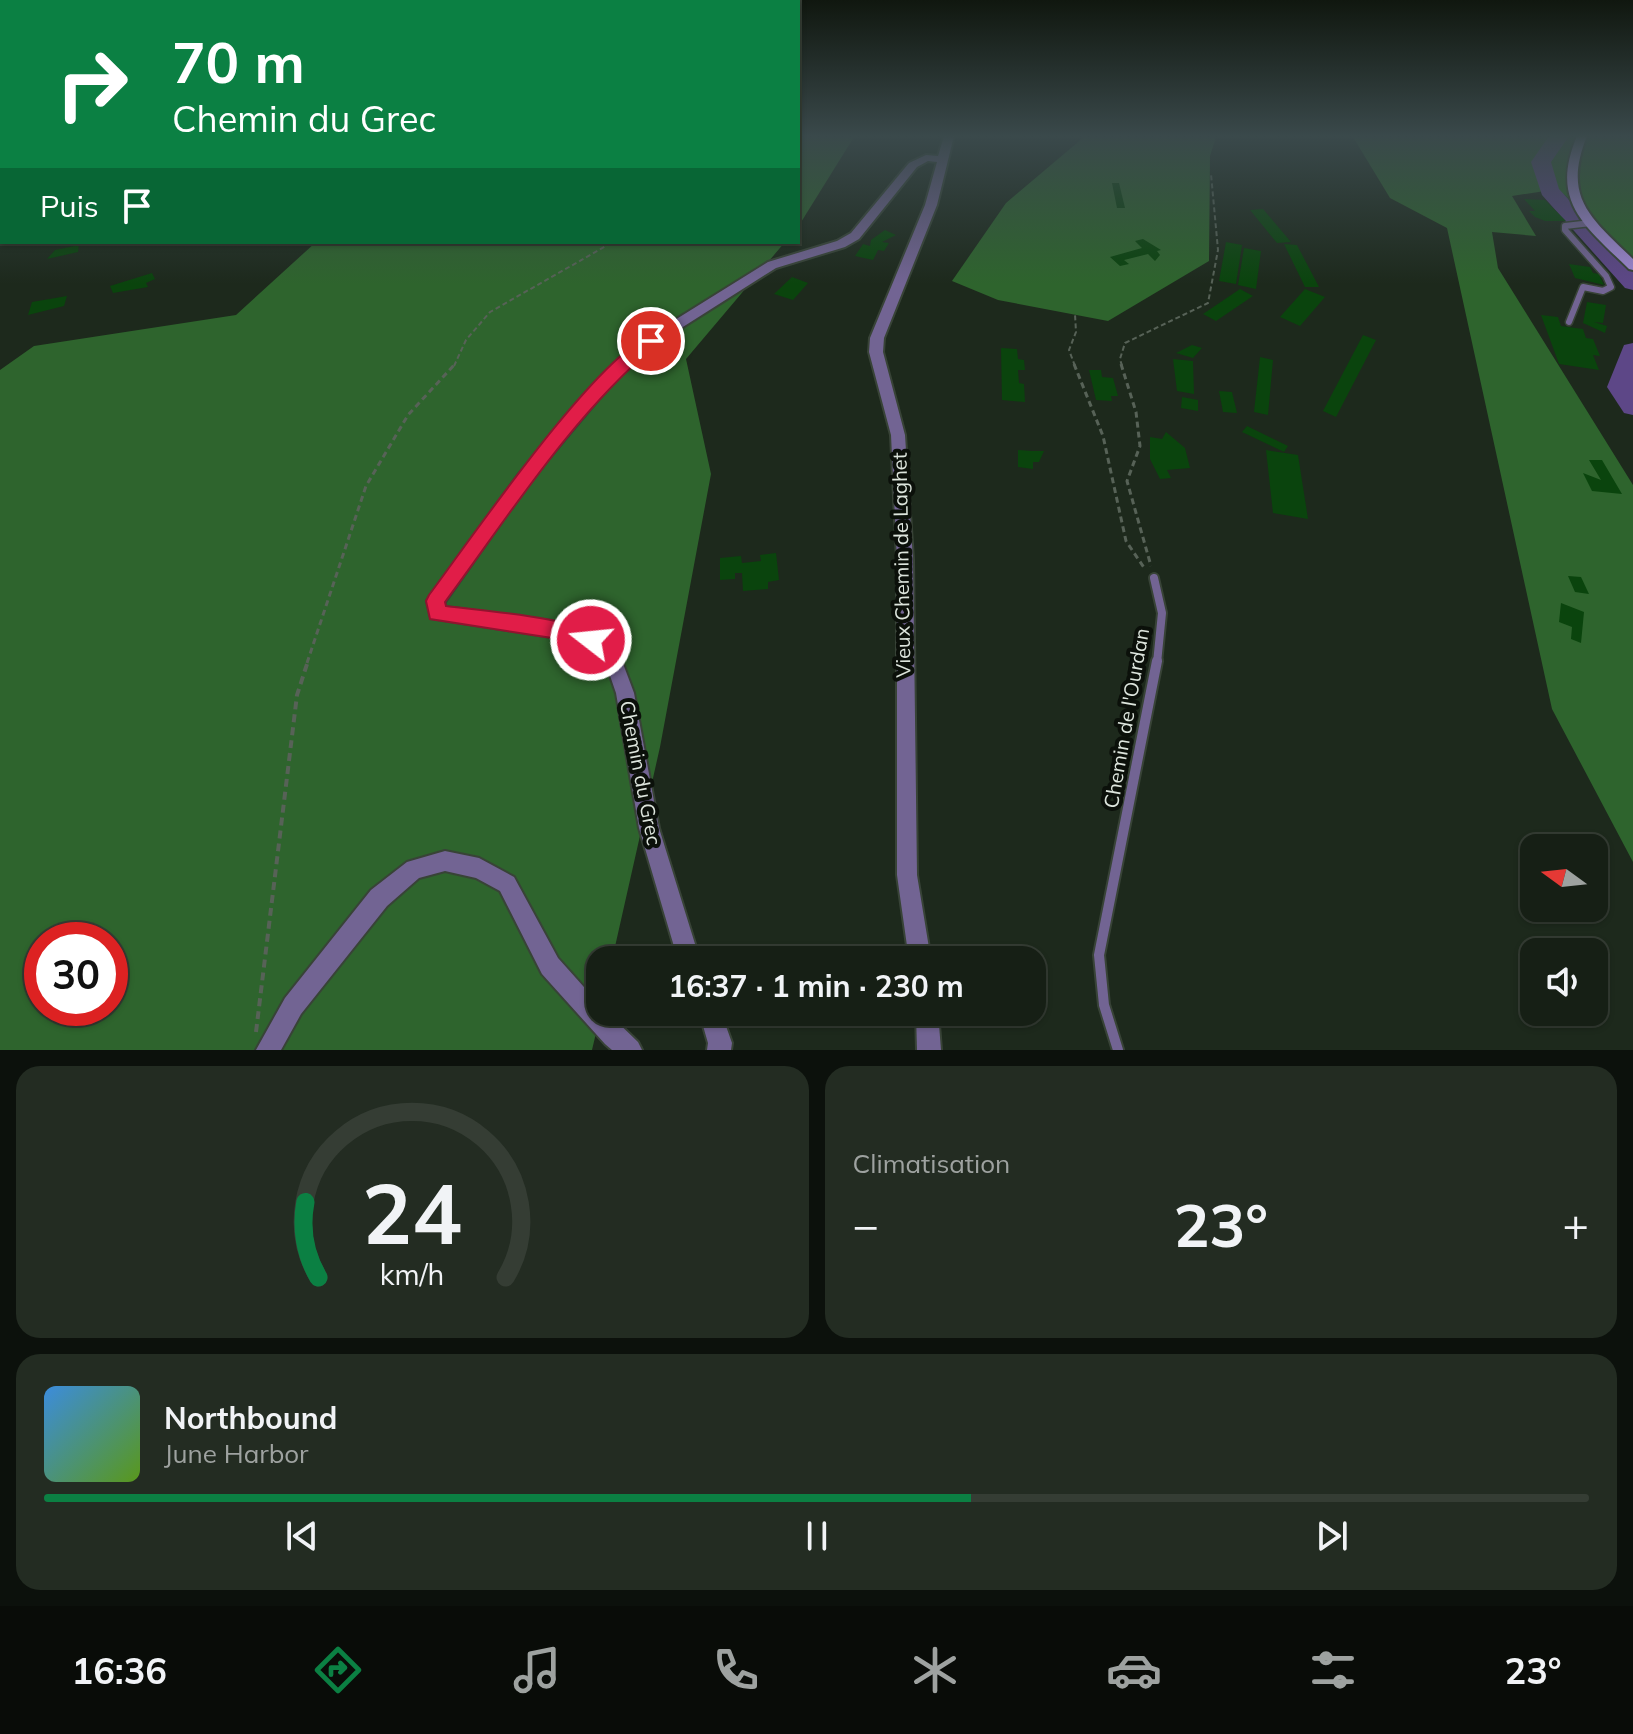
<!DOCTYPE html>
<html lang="fr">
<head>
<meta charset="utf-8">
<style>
  :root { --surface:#161f15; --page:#232c22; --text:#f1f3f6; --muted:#9ea2a0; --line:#353d34; --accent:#0b8043 }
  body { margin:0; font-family:Mulish,sans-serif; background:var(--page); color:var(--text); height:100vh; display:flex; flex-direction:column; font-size:30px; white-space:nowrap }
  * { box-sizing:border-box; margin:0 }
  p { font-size:26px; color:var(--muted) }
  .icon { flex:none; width:44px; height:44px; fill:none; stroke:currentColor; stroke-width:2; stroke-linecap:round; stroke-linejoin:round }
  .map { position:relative; height:1050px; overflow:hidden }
  .sheet { display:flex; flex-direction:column; gap:16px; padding:16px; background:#0c110c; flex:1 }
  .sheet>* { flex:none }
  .top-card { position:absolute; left:0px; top:0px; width:800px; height:244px; box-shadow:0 2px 6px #0004,0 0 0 2px var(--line); background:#0b8043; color:#fff; overflow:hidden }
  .needle { width:52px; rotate:285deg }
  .buttons { position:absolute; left:1520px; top:834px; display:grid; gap:16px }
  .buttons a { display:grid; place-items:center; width:88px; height:88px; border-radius:16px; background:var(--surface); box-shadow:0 2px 6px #0004,0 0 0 2px var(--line); font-size:40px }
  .speed { position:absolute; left:24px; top:922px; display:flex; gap:16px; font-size:40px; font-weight:700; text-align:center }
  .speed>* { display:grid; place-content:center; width:104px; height:104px; border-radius:50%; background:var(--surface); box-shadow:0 2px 6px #0004,0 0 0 2px var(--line); line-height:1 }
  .speed .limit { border:12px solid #d22; background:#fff; color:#111 }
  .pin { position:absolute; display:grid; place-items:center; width:68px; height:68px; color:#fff; margin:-34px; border:4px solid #fff; border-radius:50%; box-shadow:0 2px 8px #0007 }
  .me { position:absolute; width:88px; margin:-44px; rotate:286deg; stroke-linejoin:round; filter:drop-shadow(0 0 6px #0008) }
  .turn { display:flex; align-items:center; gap:28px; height:168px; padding:0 40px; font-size:36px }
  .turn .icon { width:104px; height:104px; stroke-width:2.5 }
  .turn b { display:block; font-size:56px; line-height:68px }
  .then { display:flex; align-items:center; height:76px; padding:0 40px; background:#0003; gap:16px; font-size:30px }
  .big { font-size:60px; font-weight:700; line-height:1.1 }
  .sheet .widget { flex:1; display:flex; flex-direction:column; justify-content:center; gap:12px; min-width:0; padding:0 28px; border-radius:24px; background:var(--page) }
  .sheet .dial { align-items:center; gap:0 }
  .dial svg { height:208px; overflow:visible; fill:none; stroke:var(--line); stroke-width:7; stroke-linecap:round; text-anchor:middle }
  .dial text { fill:var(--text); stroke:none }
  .song { display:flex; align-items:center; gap:24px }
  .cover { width:96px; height:96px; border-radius:12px; background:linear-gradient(135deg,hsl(210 70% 55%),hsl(90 70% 35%)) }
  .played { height:8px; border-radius:4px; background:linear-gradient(90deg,var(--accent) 60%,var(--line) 60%) }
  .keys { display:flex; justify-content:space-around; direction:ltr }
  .heat { display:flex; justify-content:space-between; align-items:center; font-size:44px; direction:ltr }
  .sheet .tiles { flex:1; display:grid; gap:16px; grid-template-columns:1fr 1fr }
  .widget:last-child { grid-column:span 2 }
  .trip { position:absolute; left:586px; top:946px; width:460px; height:80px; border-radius:24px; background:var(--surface); box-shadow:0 2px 6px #0004,0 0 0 2px var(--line); font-weight:700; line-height:80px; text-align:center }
  .tabs { display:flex; height:128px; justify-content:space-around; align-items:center; background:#090c08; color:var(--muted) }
  .tabs .icon { width:56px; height:56px }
  .tabs .on { color:var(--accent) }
  .tabs b { font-size:36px; color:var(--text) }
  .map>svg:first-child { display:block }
  .forest { fill:#2e642d; fill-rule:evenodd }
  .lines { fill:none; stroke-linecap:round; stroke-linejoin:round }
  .river { fill:#5d4787; fill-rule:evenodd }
  .building { fill:#0a440d }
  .service-far2-casing { stroke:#384337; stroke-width:9 }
  .service-far1-casing { stroke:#384337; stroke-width:12 }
  .service-casing { stroke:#384337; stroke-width:14 }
  .minor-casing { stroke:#384337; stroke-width:4 }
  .secondary-casing { stroke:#384337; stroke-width:4 }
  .path-far2 { stroke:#576257; stroke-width:2; stroke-dasharray:5 3; stroke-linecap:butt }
  .path-far1 { stroke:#576257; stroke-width:3; stroke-dasharray:6 4; stroke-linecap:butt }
  .path { stroke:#576257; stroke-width:4; stroke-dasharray:8 5; stroke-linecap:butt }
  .service-far2 { stroke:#726493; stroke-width:6 }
  .service-far1 { stroke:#726493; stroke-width:8 }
  .service { stroke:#726493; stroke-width:10 }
  .minor { fill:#726493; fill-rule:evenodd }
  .secondary { fill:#9e87d2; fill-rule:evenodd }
  .route { fill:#e11d48; stroke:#92132f; stroke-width:2 }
  .labels { text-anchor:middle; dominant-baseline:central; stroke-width:8; stroke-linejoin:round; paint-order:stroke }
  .street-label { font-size:20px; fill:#dde5dd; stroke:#0b100a }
</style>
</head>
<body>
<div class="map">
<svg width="1633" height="1050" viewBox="0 0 1633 1050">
  <rect width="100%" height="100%" fill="#1d291c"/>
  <g class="forest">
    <polygon points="798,137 854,137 798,227"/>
    <polygon points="1084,137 1216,137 1210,156 1209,261 1108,321 998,300 952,281 1006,203"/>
    <polygon points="1353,137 1633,137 1633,258 1558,189 1512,196 1536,236 1492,232 1498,268 1633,485 1633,862 1552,709 1447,228 1390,198"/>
    <path d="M316,242H785L686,359L711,474L660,747L612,960H600L601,1012L592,1050H0V370L34,346L236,315ZM42,940H110V1008H42Z"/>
  </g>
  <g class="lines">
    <g class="river">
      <polygon points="1549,136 1569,136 1551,162 1559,189 1633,269 1633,290 1625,288 1542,195 1531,162"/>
      <polygon points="1633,343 1633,415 1624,413 1607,387 1624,345"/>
    </g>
  </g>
  <g class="building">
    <polygon points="1112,183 1119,183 1125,208 1117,208"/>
    <polygon points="1524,199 1545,200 1566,221 1545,221 1535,217 1529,211 1535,211"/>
    <polygon points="1263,209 1291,242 1277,243 1250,210"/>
    <polygon points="885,230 896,235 882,242 889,243 884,251 878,250 873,260 855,256 863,244 870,246 871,240"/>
    <polygon points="1143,239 1161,250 1157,251 1160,255 1155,261 1148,254 1124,260 1129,264 1120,266 1110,257 1142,248 1135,241"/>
    <polygon points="1226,242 1242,245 1236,284 1219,281"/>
    <polygon points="1284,244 1297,245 1319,287 1305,287"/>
    <polygon points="79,245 78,252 47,259 55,250"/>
    <polygon points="1244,248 1261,251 1256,289 1238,285"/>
    <polygon points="1569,264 1590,267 1593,273 1599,274 1604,285 1575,278"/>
    <polygon points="152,273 155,279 146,283 148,287 113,293 110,286"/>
    <polygon points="792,277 808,283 793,300 774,294"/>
    <polygon points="1240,289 1253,296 1216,321 1203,314"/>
    <polygon points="1305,289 1325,297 1300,326 1280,317"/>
    <polygon points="67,296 64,306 28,315 32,302"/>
    <polygon points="1587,302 1606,305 1603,323 1594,322 1607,326 1605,333 1583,323"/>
    <polygon points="1541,315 1558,317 1561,326 1583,329 1586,338 1593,339 1600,356 1593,355 1599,370 1559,364"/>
    <polygon points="1363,335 1376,340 1336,417 1323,411"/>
    <polygon points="1192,345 1202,348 1193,358 1176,353"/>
    <polygon points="1001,348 1017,349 1018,359 1024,360 1025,370 1018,370 1019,383 1024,384 1025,402 1002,400"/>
    <polygon points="1260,357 1273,360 1268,415 1254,412"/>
    <polygon points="1173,359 1193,361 1194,394 1177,391"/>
    <polygon points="1089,370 1101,370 1102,377 1113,378 1118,396 1111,396 1112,401 1096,400"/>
    <polygon points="1219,391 1232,392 1237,413 1223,412"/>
    <polygon points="1182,397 1198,400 1198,411 1181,408"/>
    <polygon points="1247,426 1288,446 1284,452 1242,432"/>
    <polygon points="1166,432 1185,448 1190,468 1167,470 1171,478 1160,479 1150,459 1150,437 1162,439"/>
    <polygon points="1018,450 1032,451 1044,451 1039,462 1033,462 1033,469 1018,467"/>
    <polygon points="1266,450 1298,455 1308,519 1273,513"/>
    <polygon points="1589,460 1602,460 1622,494 1592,491 1583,473 1601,480"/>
    <polygon points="776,553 779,580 768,582 768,589 743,591 742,573 735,573 735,579 720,580 720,558 741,556 742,563 761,561 760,555"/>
    <polygon points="1568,576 1581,577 1589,594 1575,592"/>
    <polygon points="1561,603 1584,612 1581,643 1571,639 1572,627 1559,622"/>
  </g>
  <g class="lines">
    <defs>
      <polyline id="service-far2" points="1569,322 1583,287 1603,291 1611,287 1606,276 1565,230 1565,226 1591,223"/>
      <polyline id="service-far1" points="1154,578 1162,613 1157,663"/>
      <polyline id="service" points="1118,1050 1104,1005 1099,955 1157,661"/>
      <g id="minor">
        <polygon points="944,136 954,136 937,205 884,338 883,352 905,435 913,560 917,875 931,960 909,960 897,875 897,560 891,435 869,352 870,338 925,205 937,162 928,161 917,167 859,239 845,247 776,268 656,344 618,376 529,482 445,602 445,607 552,621 597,635 619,653 634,693 659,828 700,960 678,960 639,828 616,693 606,664 586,646 552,637 431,618 427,601 519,474 608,370 646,338 768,262 837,241 851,233 909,163 926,155 938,156"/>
        <polygon points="445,851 479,858 514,877 558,958 600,1005 600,1012 607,1012 638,1042 642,1050 612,1050 605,1044 542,974 500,891 476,878 445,871 419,878 387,906 301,1014 281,1050 256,1050 285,998 371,890 407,862"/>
        <polygon points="699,1012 721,1012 732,1043 731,1050 707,1050 708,1043"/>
        <polygon points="916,1012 938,1012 941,1050 917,1050"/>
      </g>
      <path id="secondary" d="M1577,136H1587C1562,198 1591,218 1633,259V270L1629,269C1585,226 1549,202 1577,136Z"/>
    </defs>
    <use href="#service-far2" class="service-far2-casing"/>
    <use href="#service-far1" class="service-far1-casing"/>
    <use href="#service" class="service-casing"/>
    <use href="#minor" class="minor-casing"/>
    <use href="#secondary" class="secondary-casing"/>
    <g class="path-far2">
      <polyline points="454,366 466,340 490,312 613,242"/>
      <polyline points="1075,366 1069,350 1076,332 1075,314"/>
      <polyline points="1122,366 1120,359 1125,343 1208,303 1218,250 1211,174"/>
    </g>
    <g class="path-far1">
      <polyline points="1074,364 1103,436 1126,541 1145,569"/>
      <polyline points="1121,364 1136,412 1140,446 1127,481 1151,566"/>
      <polyline points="307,663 366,486 408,415 455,364"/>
    </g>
    <polyline class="path" points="256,1032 297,695 308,661"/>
    <use href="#service-far2" class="service-far2"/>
    <use href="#service-far1" class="service-far1"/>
    <use href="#service" class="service"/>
    <use href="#minor" class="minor"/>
    <use href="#secondary" class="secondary"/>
  </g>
  <linearGradient id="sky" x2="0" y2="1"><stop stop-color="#10170f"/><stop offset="0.48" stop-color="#3a494b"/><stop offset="1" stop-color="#3a494b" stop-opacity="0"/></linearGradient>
  <rect width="1633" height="284" fill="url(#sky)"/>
  <path class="route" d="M651,336L659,341L656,345C571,417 511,513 445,602L446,606C472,610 590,618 601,640L598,646L591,649L552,638L430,619L426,601L429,595C468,543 598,353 651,336Z"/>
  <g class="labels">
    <g class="street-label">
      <text transform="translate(901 565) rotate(-91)">Vieux Chemin de Laghet</text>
      <text transform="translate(1126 718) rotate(-80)">Chemin de l'Ourdan</text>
      <text transform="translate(641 773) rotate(79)">Chemin du Grec</text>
    </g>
  </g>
</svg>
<div class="buttons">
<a><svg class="needle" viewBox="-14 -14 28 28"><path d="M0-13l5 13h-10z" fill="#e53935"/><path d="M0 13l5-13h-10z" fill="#9ea2a0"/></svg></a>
<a><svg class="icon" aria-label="sound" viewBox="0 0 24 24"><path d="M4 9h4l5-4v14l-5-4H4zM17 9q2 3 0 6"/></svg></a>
</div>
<div class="speed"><div class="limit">30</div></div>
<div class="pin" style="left:651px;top:341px;background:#d93025"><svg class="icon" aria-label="arrive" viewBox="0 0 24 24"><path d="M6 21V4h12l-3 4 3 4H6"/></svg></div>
<svg class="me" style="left:591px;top:640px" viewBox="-20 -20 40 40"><circle r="17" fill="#e11d48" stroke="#fff" stroke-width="3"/><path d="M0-11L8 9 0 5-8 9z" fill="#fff"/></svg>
<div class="trip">16:37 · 1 min · 230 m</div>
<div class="top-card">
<div class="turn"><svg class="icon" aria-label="right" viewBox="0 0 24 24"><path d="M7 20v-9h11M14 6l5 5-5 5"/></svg><div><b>70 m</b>Chemin du Grec</div></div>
<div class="then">Puis<svg class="icon" aria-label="arrive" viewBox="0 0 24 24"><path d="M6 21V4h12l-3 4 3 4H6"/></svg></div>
</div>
</div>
<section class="sheet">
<div class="tiles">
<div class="widget dial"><svg viewBox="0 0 100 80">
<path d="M14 69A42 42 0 1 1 86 69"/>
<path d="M14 69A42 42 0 0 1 9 40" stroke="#0b8043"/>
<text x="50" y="56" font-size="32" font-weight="700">24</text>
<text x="50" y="72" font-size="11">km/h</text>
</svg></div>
<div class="widget"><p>Climatisation</p>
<div class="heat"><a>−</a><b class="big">23°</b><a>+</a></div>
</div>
<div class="widget">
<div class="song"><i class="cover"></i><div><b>Northbound</b><p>June Harbor</p></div></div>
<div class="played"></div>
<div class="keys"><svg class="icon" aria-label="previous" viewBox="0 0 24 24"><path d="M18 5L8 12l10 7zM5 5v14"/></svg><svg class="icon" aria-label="pause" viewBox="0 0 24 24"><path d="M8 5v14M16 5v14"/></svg><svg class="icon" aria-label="next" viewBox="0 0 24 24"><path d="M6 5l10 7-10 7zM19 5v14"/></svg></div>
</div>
</div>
</section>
<nav class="tabs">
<b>16:36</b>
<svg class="icon on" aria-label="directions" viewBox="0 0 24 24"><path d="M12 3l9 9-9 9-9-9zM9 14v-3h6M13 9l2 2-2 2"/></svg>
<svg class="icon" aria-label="music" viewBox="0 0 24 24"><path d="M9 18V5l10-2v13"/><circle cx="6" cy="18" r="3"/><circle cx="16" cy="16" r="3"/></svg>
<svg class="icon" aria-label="phone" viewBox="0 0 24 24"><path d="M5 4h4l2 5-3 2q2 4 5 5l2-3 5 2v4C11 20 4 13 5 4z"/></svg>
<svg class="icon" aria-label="climate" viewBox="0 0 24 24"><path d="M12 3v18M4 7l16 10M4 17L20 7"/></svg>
<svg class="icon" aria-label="car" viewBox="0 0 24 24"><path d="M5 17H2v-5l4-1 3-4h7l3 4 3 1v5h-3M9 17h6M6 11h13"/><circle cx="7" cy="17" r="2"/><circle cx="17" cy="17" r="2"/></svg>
<svg class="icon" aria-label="filters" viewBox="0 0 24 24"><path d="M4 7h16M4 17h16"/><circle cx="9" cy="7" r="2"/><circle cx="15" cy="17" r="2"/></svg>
<b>23°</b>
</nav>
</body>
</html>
